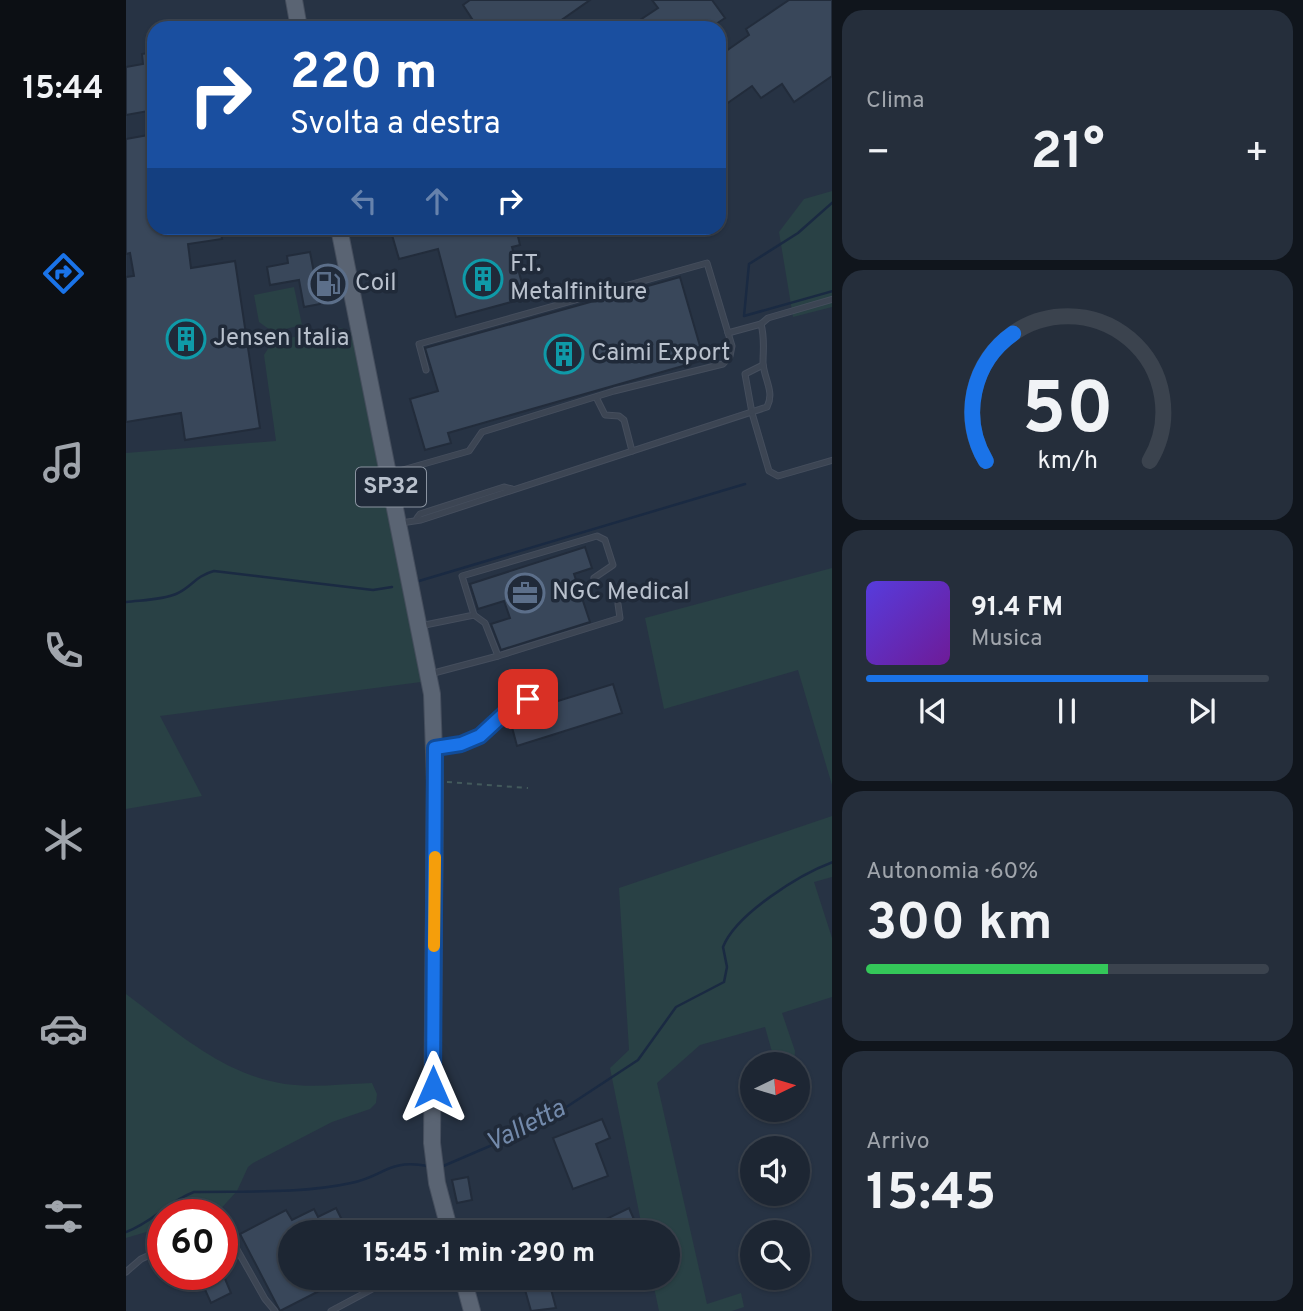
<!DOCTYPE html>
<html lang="it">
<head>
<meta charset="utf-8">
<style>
  :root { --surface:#1d2633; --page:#252e3b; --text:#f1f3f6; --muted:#a0a5ac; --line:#3b434e; --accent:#1a73e8 }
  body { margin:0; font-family:Overpass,sans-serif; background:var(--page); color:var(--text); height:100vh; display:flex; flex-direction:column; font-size:26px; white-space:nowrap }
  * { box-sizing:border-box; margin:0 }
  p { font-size:23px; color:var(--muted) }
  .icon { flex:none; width:38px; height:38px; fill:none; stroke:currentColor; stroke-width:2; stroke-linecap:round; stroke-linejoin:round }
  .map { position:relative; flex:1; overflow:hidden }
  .sheet { display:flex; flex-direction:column; gap:10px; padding:10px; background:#10151c; width:471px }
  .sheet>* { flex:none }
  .top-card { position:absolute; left:21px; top:21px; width:579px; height:214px; border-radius:21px; box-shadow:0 2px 5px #0004,0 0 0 2px var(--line); background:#1a4fa0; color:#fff; overflow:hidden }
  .needle { width:46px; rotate:85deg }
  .controls { position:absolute; left:614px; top:1052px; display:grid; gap:14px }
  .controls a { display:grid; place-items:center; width:70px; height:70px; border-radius:50%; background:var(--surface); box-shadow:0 2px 5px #0004,0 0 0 2px var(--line); font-size:35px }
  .speed { position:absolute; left:21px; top:1199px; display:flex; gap:14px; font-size:35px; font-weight:700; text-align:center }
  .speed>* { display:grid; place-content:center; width:91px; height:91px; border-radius:50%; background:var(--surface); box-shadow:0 2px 5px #0004,0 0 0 2px var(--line); line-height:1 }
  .speed .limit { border:10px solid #d22; background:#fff; color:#111 }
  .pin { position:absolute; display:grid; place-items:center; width:60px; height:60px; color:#fff; margin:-30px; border-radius:14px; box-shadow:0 4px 10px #0006 }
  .me { position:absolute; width:77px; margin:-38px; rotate:0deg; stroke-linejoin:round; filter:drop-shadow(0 0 5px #0008) }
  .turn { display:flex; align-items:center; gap:24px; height:147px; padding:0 28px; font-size:32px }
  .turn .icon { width:91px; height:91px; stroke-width:2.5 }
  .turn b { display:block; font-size:49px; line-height:60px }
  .lanes { display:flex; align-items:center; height:66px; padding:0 28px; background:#0003; justify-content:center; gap:35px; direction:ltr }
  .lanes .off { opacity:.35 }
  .big { font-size:52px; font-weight:700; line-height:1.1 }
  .sheet .card { flex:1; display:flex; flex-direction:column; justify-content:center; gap:10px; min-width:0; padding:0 24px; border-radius:21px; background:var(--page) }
  .sheet .dial { align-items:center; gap:0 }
  .dial svg { height:182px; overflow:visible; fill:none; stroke:var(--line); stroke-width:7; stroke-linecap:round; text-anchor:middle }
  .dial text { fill:var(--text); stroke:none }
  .song { display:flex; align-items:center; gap:21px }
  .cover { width:84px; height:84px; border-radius:10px; background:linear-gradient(135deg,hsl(250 70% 55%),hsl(280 70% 35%)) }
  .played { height:7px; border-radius:4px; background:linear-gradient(90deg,var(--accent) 70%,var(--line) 70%) }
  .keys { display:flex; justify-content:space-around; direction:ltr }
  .heat { display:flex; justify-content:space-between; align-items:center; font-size:38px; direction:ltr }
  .charge { height:10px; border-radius:5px; background:linear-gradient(90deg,#34c759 60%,var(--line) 0) }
  .trip { position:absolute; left:152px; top:1220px; width:402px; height:70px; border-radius:35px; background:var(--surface); box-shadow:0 2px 5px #0004,0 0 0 2px var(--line); font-weight:700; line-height:70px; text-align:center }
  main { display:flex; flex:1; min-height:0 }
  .tab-bar { display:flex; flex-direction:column; width:126px; justify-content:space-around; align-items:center; background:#0c0f14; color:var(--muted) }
  .tab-bar .icon { width:49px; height:49px }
  .tab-bar .selected { color:var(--accent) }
  .tab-bar b { font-size:32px; color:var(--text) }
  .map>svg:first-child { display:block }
  .green { fill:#294145 }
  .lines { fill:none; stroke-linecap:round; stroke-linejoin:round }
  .stream { stroke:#1a2a42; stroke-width:2.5 }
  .building { fill:#39475a; stroke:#222c3b; stroke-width:2 }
  .service-casing { stroke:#454e5d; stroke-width:7 }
  .primary-casing { stroke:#454e5d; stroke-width:18 }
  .path { stroke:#435a5c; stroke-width:2; stroke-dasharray:5 5; stroke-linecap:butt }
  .service { stroke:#3c4553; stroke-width:5 }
  .primary { stroke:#5a6473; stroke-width:16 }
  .route-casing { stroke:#114b97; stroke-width:18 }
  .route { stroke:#1a73e8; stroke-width:12 }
  .slow { stroke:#f59e0b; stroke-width:12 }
  .labels { text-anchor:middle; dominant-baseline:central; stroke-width:7; stroke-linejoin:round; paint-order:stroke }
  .shield { fill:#202a39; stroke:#8b94a1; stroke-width:2 }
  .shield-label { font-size:23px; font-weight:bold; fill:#b9c1cd }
  .poi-label { font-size:24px; fill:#b9c1cd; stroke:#202a39; text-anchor:start }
  .water-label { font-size:26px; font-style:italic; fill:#738aab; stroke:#202a39 }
</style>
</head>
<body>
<main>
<nav class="tab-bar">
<b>15:44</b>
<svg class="icon selected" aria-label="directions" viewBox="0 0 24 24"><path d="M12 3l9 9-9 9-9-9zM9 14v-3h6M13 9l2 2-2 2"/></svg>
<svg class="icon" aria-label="music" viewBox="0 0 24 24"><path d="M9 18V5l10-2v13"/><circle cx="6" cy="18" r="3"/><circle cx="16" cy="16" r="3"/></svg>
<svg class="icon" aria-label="phone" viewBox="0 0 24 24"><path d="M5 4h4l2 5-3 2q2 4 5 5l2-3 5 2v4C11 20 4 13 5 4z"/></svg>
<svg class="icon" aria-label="climate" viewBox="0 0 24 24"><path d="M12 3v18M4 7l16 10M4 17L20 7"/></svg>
<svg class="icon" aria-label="car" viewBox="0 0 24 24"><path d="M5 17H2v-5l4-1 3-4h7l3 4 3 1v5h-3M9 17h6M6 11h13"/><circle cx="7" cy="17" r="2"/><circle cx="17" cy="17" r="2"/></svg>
<svg class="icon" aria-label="filters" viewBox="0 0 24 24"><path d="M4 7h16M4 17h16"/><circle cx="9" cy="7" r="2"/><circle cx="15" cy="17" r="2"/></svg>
</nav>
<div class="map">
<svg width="707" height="1311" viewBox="0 0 707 1311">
  <rect width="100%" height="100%" fill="#273344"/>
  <g class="green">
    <polygon points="706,191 706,307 667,317 653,232 678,199"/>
    <polygon points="168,287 176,325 147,332 133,322 128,295"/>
    <polygon points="216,328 226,333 241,392 246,434 295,682 34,716 76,796 0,809 0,453 150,441 138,355 147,341"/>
    <polygon points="706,568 706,785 672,670 538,709 519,618"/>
    <polygon points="706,816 706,877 688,882 706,938 706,997 656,1013 669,1051 668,1064 645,1064 648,1059 639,1027 574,1045 531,1083 581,1304 615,1293 618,1307 606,1311 533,1311 526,1278 542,1278 542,1232 517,1232 484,1068 503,1050 493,888"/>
    <path d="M0,994C48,1030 97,1075 159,1084C187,1088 217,1084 246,1083L251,1094L250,1103L244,1109L206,1122L127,1163L122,1167L111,1191L90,1214H37V1227L0,1238Z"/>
  </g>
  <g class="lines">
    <g class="stream">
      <polyline points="707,202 672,233 623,264 618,316 707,291"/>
      <polyline points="293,581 619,484"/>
      <path d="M0,602C16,600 36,600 50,594C66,587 69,576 88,571L247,590L266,587"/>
      <path d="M315,1167L413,1125L512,1060L550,1007L598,982L601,967L597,947C610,914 674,874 707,862"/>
      <path d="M0,1232C26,1223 43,1201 68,1192C119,1191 175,1194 225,1183C259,1176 261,1159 302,1166"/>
    </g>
  </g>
  <g class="building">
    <polygon points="344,0 464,0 424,28 352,28 337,5"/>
    <polygon points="526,0 586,0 599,18 584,28 502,28 532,8"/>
    <polygon points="663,0 706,0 706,76 668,102 656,84 635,98 626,86 593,109 593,56 623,35 620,29"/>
    <polygon points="28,52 28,110 0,115 0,67 17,64 16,54"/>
    <polygon points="28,134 28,228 94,228 96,239 62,244 65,268 109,261 134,428 59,440 55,413 0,422 0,277 8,276 4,253 0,254 0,139"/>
    <polygon points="264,228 390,228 394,245 386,247 400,298 330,317 312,249 273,259"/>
    <polygon points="184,252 194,304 178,307 173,280 144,285 141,267 162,263 161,256"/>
    <polygon points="554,277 578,360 322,433 325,443 299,450 284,399 312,391 299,348"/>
    <polygon points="459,547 466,568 448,574 464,622 375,650 365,624 384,618 378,601 352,609 344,584"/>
    <polygon points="487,684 496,713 391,746 383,716"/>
    <polygon points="476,1119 484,1138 470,1144 482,1176 447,1189 427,1138"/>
    <polygon points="342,1177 346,1200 331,1203 326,1180"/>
    <polygon points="210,1208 222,1232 164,1232 164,1278 196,1278 201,1287 154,1311 114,1234 160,1210 166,1220 188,1209 192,1217"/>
    <polygon points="503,1208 511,1226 496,1232 478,1232 474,1222"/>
    <polygon points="72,1274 97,1274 105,1293 85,1303"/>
    <polygon points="403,1278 422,1278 430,1308 405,1311 396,1279"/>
  </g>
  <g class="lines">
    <defs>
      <g id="service">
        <polyline points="635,324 642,318 707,299"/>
        <polyline points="637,365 619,374 626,413 643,471 652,476 707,460"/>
        <polyline points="471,399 479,415 493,416 498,420 506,451"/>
        <polyline points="266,473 343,451 356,432 488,391 597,364 604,356 606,346 581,263 293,344 300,370"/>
        <polyline points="291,518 294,514 378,487 386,489"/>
        <path d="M275,523L295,520L641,407C649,392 638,379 637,363C637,349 639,339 635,324L602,333"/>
        <polyline points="294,626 348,615 336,576 471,536 479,540 487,565 468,578"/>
        <polyline points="372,656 494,618 492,604"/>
        <polyline points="304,674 372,656 359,623 348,615"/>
        <polyline points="311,748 335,744 354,736 380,712 402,700"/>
        <polyline points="96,1223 139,1299 149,1311"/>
        <polyline points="0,1272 15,1259 37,1249"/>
        <polyline points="205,1311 267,1278"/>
      </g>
      <g id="primary">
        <polyline points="168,0 173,28"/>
        <polyline points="213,228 306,694 309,781 306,1143 311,1183 324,1232"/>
        <polyline points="337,1278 346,1311"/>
      </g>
    </defs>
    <use href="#service" class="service-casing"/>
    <use href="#primary" class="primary-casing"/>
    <polyline class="path" points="321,782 402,788"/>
    <use href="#service" class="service"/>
    <use href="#primary" class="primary"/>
  </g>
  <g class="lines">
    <defs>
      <polyline id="route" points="307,1087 309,748 335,744 354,736 380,712 402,699"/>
    </defs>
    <use href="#route" class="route-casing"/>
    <use href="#route" class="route"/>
    <polyline class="slow" points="308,946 309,857"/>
  </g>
  <defs>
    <symbol id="building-ring" viewBox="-11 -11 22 22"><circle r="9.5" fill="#202a39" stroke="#0f9aa8" stroke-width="1.5"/><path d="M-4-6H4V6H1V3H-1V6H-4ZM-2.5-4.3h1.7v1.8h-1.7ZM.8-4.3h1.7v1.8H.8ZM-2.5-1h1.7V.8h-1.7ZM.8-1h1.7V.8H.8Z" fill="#0f9aa8"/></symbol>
    <symbol id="fuel-ring" viewBox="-11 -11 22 22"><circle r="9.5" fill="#202a39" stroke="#5c6f8a" stroke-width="1.5"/><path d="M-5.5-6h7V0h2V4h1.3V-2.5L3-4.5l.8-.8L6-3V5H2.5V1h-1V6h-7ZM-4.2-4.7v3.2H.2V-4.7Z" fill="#5c6f8a"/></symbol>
    <symbol id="office-ring" viewBox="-11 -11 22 22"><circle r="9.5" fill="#202a39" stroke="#5c6f8a" stroke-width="1.5"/><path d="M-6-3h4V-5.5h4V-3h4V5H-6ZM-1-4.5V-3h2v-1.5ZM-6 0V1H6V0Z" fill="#5c6f8a"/></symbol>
  </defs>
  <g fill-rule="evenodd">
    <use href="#building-ring" x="335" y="257" width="44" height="44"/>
    <use href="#fuel-ring" x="180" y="262" width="44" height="44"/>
    <use href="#building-ring" x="38" y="317" width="44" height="44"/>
    <use href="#building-ring" x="416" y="332" width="44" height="44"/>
    <use href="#office-ring" x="377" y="571" width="44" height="44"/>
  </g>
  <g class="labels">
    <rect class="shield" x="230" y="467.5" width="70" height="39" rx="5"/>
    <g class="shield-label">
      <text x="265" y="487">SP32</text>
    </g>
    <g class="poi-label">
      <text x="384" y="265">F.T.<tspan x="384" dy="28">Metalfiniture</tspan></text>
      <text x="229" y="284">Coil</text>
      <text x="87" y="339">Jensen Italia</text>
      <text x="465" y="354">Caimi Export</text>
      <text x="426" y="593">NGC Medical</text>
    </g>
    <g class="water-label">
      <text transform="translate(400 1127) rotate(-27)">Valletta</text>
    </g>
  </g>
</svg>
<div class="controls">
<a><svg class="needle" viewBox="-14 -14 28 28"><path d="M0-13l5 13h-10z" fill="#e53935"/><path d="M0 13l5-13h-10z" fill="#a0a5ac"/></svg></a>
<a><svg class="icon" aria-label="sound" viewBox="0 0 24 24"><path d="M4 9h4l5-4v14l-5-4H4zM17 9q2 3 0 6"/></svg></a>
<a><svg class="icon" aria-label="search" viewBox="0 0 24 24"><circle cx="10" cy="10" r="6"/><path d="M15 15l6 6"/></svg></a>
</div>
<div class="speed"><div class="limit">60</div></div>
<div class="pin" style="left:402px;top:699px;background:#d93025"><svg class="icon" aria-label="arrive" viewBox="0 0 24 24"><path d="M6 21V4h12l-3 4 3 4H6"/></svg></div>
<svg class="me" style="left:307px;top:1087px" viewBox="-20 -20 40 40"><path d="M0-17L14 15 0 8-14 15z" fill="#1a73e8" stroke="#fff" stroke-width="4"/></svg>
<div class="trip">15:45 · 1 min · 290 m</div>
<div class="top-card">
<div class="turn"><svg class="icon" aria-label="right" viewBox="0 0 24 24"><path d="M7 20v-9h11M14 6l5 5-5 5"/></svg><div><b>220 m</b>Svolta a destra</div></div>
<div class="lanes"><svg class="icon off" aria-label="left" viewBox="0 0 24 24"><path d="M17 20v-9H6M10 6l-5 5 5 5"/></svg><svg class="icon off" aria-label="ahead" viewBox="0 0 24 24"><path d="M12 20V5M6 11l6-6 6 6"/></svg><svg class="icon" aria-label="right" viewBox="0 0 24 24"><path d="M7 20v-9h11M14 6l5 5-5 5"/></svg></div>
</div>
</div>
<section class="sheet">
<div class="card"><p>Clima</p>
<div class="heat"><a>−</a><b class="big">21°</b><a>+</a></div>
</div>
<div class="card dial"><svg viewBox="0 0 100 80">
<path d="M14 69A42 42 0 1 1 86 69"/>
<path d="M14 69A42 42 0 0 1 26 13" stroke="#1a73e8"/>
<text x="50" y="56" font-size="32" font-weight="700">50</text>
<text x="50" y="72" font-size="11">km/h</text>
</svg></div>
<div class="card">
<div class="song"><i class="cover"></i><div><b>91.4 FM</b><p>Musica</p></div></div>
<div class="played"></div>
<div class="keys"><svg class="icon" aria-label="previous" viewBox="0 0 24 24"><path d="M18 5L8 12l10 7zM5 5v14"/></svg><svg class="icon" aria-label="pause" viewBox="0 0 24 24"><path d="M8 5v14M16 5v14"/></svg><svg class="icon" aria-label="next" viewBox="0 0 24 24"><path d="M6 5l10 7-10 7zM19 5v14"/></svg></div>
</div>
<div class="card"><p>Autonomia · 60%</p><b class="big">300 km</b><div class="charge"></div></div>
<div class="card"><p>Arrivo</p><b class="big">15:45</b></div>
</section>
</main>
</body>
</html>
